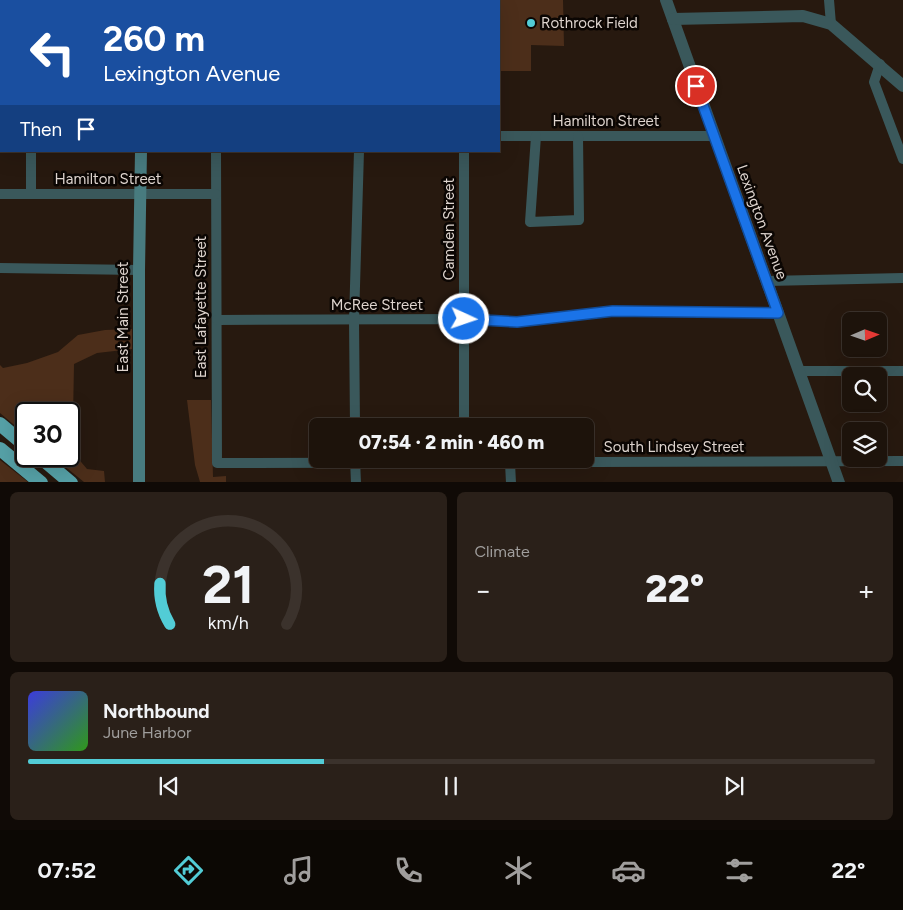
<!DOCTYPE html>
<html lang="en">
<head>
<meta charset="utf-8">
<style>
  :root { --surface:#1d130b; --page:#2a2019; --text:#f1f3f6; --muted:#a09e9d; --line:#3b322c; --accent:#52ccd6 }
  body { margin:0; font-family:Figtree,sans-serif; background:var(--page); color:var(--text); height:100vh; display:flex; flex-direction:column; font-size:19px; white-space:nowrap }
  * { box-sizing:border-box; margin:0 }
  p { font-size:16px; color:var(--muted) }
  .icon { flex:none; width:28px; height:28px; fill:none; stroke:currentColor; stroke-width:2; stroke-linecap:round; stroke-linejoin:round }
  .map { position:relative; height:482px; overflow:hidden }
  .sheet { display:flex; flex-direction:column; gap:10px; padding:10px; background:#100a06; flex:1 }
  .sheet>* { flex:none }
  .guide { position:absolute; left:0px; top:0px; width:500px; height:152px; box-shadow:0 5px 20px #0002,0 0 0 1px var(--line); background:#1a4fa0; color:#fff; overflow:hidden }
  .needle { width:32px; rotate:88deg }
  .tools { position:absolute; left:842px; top:312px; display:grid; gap:10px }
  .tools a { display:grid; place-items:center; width:45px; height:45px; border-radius:8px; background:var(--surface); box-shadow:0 5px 20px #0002,0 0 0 1px var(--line); font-size:25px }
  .speed { position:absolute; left:15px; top:402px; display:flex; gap:10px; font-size:25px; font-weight:700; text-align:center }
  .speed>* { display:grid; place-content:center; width:65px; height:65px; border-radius:50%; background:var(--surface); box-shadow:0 5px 20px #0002,0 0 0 1px var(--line); line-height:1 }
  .speed .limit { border:2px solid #111; border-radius:8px; background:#fff; color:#111 }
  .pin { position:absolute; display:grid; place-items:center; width:42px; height:42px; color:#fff; margin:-21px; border:2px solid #fff; border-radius:50%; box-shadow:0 1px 5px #0007 }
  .me { position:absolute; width:55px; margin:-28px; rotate:93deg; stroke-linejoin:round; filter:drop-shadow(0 0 4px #0008) }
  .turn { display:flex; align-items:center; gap:18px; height:105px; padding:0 20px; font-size:22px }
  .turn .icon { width:65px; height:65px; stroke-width:2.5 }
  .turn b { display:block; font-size:35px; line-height:42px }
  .then { display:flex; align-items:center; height:48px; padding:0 20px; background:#0003; gap:10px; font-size:19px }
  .big { font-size:38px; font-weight:800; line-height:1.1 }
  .sheet .card { flex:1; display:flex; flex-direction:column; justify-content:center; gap:8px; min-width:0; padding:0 18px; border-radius:8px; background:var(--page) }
  .sheet .dial { align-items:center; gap:0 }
  .dial svg { height:130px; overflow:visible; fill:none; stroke:var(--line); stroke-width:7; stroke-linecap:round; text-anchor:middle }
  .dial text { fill:var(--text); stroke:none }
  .song { display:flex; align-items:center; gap:15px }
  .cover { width:60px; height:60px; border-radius:8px; background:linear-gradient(135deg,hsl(240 70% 55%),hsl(110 70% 35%)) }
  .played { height:5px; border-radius:2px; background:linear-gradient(90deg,var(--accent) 35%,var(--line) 35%) }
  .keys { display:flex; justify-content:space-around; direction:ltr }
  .heat { display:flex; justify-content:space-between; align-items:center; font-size:28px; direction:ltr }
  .sheet .tiles { flex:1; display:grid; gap:10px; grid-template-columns:1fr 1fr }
  .card:last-child { grid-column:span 2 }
  .trip { position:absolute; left:309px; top:418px; width:285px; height:50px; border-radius:8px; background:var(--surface); box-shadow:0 5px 20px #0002,0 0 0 1px var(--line); font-weight:800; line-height:50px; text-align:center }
  .tab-bar { display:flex; height:80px; justify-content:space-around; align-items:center; background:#0c0804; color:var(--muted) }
  .tab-bar .icon { width:35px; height:35px }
  .tab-bar .on { color:var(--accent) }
  .tab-bar b { font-size:22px; color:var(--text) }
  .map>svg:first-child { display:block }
  .green { fill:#4c2e1a }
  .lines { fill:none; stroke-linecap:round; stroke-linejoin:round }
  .minor { stroke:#3a585b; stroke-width:10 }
  .tertiary { stroke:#3a585b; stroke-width:12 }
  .secondary { stroke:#487b7f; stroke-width:12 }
  .trunk { stroke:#56a1a7; stroke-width:14 }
  .route-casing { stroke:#114b97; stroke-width:12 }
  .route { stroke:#1a73e8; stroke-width:9 }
  .poi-dot { fill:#52ccd6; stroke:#0b0603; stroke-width:2 }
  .labels { text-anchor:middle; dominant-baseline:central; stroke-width:5; stroke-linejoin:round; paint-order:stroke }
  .poi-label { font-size:15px; fill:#ded4ce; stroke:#0b0603; text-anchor:start }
  .street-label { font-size:15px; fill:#ded4ce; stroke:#0b0603 }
</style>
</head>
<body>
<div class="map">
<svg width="903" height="483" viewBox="0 0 903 483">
  <rect width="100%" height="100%" fill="#27190f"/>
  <g class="green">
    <polygon points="365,0 563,0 564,46 531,45 531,71 499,71 499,1"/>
    <polygon points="132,329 132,349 97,353 74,364 73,418 76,456 87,469 104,471 105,482 84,482 52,456 69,456 69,414 26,414 26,435 0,413 0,365 3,368 27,363 58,352 78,335 105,330"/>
    <polygon points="187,400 211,400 213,477 226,476 226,482 200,482 195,465"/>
    <polygon points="0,460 28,482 0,482"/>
  </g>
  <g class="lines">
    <g class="minor">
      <polyline points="30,0 30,1"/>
      <polyline points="358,0 358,1"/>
      <polyline points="829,0 831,24"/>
      <polyline points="246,1 246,0"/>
      <polyline points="0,14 1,14"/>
      <polyline points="880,64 874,82 903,159"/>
      <polyline points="499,136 713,136"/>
      <polyline points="536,136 530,222 579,220 578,136"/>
      <polyline points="31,151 31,194"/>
      <polyline points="216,151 217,463 903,461"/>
      <polyline points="464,151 464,426"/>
      <polyline points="0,194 216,194"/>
      <polyline points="0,268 139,270"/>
      <polyline points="767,281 903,278"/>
      <polyline points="217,320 464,319 517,322 613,311 778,313"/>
      <polyline points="800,371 903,371"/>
      <polyline points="355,426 354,320 359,151"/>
      <polyline points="355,459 356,483"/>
      <polyline points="510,463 511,483"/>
    </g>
    <g class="tertiary">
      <polyline points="666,0 839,483"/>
      <polyline points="673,19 803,16 831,24 903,86"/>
    </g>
    <g class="secondary">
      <polyline points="142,1 142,0"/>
      <polyline points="139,483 139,270 141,151"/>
    </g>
    <g class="trunk">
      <polyline points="0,424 26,446"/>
      <polyline points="0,449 41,483"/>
      <polyline points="39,456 71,483"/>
    </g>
  </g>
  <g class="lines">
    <defs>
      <polyline id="route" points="464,319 517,322 613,311 778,313 696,86"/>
    </defs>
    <use href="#route" class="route-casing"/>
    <use href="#route" class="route"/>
  </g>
  <circle class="poi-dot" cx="531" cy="23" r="5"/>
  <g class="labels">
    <g class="poi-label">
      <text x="541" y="23">Rothrock Field</text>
    </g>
    <g class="street-label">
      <text x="606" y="121">Hamilton Street</text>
      <text x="108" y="179">Hamilton Street</text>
      <text transform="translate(762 222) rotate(70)">Lexington Avenue</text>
      <text transform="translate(449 229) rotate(-90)">Camden Street</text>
      <text x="377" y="305">McRee Street</text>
      <text transform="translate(201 307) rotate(-90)">East Lafayette Street</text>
      <text transform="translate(123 317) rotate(-90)">East Main Street</text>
      <text x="674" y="447">South Lindsey Street</text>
    </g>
  </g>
</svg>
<div class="tools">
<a><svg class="needle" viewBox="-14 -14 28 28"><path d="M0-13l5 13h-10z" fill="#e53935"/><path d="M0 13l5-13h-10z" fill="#a09e9d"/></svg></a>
<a><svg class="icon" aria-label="search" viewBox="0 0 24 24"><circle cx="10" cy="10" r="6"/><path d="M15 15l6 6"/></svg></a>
<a><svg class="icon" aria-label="layers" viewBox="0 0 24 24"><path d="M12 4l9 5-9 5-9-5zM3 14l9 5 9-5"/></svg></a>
</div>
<div class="speed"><div class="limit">30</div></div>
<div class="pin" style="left:696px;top:86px;background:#d93025"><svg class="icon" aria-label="arrive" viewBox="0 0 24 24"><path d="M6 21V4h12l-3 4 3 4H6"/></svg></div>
<svg class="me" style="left:464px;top:319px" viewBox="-20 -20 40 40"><circle r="17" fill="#1a73e8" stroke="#fff" stroke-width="3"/><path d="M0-11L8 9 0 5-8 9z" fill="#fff"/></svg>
<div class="trip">07:54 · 2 min · 460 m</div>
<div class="guide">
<div class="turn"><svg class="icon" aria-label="left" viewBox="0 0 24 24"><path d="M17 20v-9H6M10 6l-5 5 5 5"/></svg><div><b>260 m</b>Lexington Avenue</div></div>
<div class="then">Then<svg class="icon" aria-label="arrive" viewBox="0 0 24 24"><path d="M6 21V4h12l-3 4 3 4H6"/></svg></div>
</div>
</div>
<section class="sheet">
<div class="tiles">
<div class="card dial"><svg viewBox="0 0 100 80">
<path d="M14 69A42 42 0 1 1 86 69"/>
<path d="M14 69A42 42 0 0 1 8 44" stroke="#52ccd6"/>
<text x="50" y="56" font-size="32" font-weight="700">21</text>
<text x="50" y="72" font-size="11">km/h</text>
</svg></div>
<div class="card"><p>Climate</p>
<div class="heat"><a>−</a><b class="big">22°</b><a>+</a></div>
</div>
<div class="card">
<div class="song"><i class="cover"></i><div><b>Northbound</b><p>June Harbor</p></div></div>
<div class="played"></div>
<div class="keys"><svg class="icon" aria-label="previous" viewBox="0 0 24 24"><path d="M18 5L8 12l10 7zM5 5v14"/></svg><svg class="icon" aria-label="pause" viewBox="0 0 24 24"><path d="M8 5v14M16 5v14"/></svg><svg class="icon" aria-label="next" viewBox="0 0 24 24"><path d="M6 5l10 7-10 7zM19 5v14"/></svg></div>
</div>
</div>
</section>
<nav class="tab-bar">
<b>07:52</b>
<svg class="icon on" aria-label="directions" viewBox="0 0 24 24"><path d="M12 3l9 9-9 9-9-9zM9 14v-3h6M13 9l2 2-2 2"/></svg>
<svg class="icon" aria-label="music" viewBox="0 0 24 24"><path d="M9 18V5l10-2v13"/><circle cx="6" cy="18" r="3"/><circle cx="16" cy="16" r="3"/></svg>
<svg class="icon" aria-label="phone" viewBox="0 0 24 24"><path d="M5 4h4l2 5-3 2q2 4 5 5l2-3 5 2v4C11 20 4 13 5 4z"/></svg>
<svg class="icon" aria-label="climate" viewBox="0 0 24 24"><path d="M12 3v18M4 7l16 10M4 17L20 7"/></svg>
<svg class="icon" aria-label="car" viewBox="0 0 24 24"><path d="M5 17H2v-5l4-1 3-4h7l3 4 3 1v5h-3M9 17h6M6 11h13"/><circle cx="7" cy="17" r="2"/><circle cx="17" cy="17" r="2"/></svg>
<svg class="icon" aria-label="filters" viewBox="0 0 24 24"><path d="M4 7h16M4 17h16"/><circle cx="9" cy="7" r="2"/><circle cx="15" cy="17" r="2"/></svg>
<b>22°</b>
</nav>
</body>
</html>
